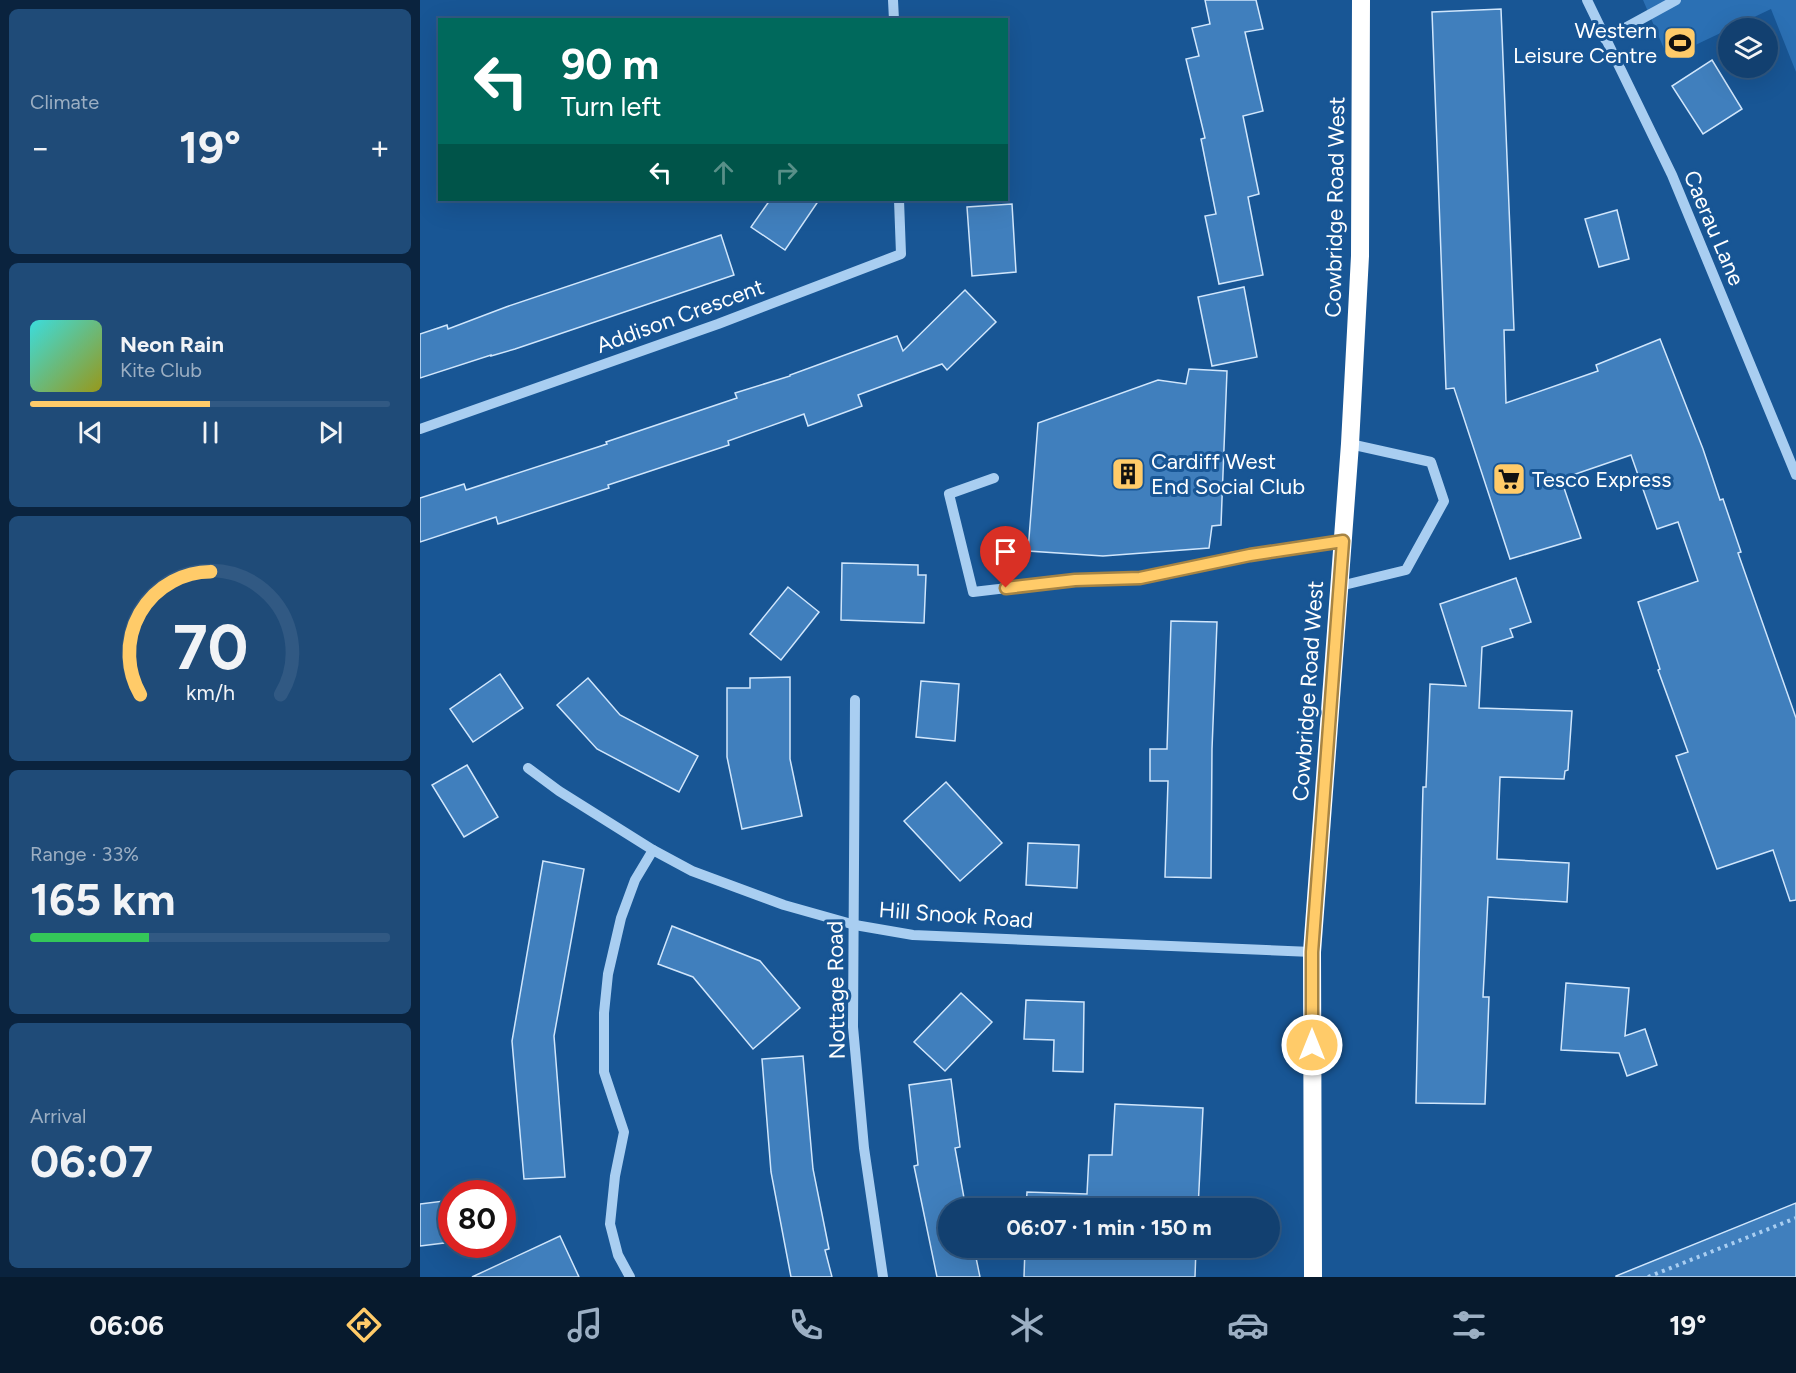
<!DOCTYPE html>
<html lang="en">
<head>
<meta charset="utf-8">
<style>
  :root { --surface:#124070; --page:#1f4b78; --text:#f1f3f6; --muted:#9cafc3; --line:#315983; --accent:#ffcb69 }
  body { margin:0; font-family:Figtree,sans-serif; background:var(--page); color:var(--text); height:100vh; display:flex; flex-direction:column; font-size:22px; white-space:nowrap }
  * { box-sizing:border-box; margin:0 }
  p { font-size:20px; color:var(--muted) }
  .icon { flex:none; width:33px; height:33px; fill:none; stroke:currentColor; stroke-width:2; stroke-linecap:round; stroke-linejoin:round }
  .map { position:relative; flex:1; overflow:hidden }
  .side { display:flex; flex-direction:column; gap:9px; padding:9px; background:#0a233e; width:420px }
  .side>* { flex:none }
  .guide { position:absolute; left:18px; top:18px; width:570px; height:183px; border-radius:0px; box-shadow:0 6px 24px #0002,0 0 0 2px var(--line); background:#00695c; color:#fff; overflow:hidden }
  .fabs { position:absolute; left:1298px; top:18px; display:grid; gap:12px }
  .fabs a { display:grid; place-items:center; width:60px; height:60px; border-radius:50%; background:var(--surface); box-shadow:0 6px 24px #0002,0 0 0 2px var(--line); font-size:30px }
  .speed { position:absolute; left:18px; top:1180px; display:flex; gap:12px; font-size:30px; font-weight:700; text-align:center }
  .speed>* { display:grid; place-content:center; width:78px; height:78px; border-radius:50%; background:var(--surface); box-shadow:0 6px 24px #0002,0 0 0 2px var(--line); line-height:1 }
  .speed .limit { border:9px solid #d22; background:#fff; color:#111 }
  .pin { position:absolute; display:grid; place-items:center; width:51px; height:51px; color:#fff; margin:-62px -26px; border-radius:50% 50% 50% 0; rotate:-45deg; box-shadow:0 0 6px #0007 }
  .pin .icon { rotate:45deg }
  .me { position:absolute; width:66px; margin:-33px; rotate:0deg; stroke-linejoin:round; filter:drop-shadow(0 0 4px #0008) }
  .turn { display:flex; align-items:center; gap:21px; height:126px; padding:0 24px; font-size:27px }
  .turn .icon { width:78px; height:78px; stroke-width:2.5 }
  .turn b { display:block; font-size:42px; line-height:51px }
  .lanes { display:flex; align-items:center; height:57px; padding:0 24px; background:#0003; justify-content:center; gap:30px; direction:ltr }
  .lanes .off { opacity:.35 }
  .big { font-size:45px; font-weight:700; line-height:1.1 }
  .side .card { flex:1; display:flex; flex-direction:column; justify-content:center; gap:9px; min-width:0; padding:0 21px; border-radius:9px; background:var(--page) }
  .side .dial { align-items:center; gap:0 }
  .dial svg { height:156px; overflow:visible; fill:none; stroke:var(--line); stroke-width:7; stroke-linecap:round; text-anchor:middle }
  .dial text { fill:var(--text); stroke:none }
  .song { display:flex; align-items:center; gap:18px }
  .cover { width:72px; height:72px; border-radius:9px; background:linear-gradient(135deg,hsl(180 70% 55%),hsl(60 70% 35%)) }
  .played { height:6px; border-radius:3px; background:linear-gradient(90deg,var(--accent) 50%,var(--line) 50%) }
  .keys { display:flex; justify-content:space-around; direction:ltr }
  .heat { display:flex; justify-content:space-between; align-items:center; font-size:33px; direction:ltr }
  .charge { height:9px; border-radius:4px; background:linear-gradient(90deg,#34c759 33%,var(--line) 0) }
  .trip { position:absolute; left:518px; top:1198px; width:342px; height:60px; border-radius:30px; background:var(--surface); box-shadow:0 6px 24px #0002,0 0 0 2px var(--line); font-weight:700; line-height:60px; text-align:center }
  .tab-bar { display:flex; height:96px; justify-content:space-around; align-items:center; background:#071a2d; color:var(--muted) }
  .tab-bar .icon { width:42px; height:42px }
  .tab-bar .current { color:var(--accent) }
  .tab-bar b { font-size:27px; color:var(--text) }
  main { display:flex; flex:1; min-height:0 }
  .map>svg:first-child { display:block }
  .green { fill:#2b70b4 }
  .building { fill:#407fbd; stroke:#d0e6fc; stroke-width:1.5 }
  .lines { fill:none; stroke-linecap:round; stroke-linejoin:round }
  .path { stroke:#a9cef1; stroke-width:4; stroke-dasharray:3 4.5; stroke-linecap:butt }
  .minor { stroke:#a9cef1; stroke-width:10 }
  .highway { stroke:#fff; stroke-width:18 }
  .route-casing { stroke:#a68444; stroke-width:15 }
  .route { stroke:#ffcb69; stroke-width:10 }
  .labels { text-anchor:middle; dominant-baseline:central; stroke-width:6; stroke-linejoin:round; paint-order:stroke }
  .poi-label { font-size:22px; fill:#fff; stroke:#185695; text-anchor:start }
  .street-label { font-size:22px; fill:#fff; stroke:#185695 }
</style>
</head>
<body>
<main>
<section class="side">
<div class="card"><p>Climate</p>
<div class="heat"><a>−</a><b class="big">19°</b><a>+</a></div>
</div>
<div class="card">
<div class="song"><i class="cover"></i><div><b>Neon Rain</b><p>Kite Club</p></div></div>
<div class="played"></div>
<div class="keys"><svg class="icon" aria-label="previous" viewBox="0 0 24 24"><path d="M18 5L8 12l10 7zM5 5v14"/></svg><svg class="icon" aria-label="pause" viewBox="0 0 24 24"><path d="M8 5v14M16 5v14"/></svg><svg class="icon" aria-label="next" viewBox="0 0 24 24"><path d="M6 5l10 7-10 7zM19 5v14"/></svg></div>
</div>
<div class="card dial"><svg viewBox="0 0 100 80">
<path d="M14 69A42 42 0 1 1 86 69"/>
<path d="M14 69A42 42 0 0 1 50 6" stroke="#ffcb69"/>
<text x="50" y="56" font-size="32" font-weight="700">70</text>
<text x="50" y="72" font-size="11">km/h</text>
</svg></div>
<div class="card"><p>Range · 33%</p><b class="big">165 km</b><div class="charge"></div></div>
<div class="card"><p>Arrival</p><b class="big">06:07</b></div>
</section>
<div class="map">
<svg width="1376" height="1277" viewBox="0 0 1376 1277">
  <rect width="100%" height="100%" fill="#185695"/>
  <polygon class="green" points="1223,0 1376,0 1376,72 1351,9 1248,58"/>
  <g class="building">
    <polygon points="785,0 836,0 843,29 825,32 843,111 823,116 839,194 828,197 843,275 799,284 785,216 796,214 781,139 785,138 766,59 779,56 772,28 790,24"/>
    <polygon points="1081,9 1094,330 1084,330 1086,403 1178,371 1176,365 1240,339 1283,449 1300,500 1303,499 1321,552 1318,553 1376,718 1376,900 1370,901 1353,850 1297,869 1256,756 1268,752 1238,670 1240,669 1218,602 1278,581 1258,522 1237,529 1211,455 1141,479 1161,538 1090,559 1034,388 1026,389 1012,12"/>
    <polygon points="1292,60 1322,109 1283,134 1252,86"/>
    <polygon points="350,200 399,200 365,250 331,227"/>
    <polygon points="592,204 596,272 552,276 547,207"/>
    <polygon points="1197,210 1209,259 1179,267 1165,219"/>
    <polygon points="301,235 314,275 95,349 71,356 71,355 0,378 0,334 27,325 28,329 86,307"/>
    <polygon points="824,287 837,357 792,366 778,297"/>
    <polygon points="545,290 576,322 527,370 522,364 438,395 442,406 388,426 384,414 308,441 309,445 188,485 189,488 78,524 76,517 0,542 0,498 44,484 46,490 187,444 186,442 317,398 315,393 370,376 370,375 477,336 483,351"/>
    <polygon points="769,369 807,371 801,525 792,526 789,548 683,556 608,551 618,423 738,380 766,384"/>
    <polygon points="422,563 498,565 498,575 506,575 504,623 421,620"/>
    <polygon points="1096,578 1111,622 1090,629 1093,637 1062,647 1059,708 1152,711 1148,770 1145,771 1144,779 1080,777 1077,859 1149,863 1147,902 1068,897 1063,997 1069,997 1065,1104 996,1103 1002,825 1003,787 1006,787 1010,684 1046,686 1020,604"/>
    <polygon points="368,587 399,612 361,660 330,634"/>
    <polygon points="751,621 797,622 792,749 791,878 745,877 748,781 730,781 730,749 747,749"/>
    <polygon points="80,674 103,708 53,742 30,709"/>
    <polygon points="370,677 370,759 382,816 322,829 307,757 307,688 330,688 330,678"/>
    <polygon points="168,678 200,715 278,756 259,792 177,749 137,705"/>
    <polygon points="501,681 539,684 535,741 496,737"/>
    <polygon points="47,765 78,817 44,837 12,785"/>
    <polygon points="526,782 582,843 540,881 484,821"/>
    <polygon points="608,843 659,845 657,888 606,885"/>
    <polygon points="123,861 164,869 134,1036 145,1177 104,1179 92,1041"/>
    <polygon points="252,926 340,961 380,1008 333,1049 273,977 238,964"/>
    <polygon points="1146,983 1209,988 1205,1036 1225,1029 1237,1065 1207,1076 1199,1053 1141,1050"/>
    <polygon points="541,993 572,1022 525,1071 494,1042"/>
    <polygon points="606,1000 664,1002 663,1072 633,1071 634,1040 604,1039"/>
    <polygon points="383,1056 393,1169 409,1249 405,1250 412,1277 371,1277 351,1172 342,1059"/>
    <polygon points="531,1079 540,1147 535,1148 546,1209 528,1209 528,1248 554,1248 560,1277 517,1277 494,1166 498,1165 489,1085"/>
    <polygon points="695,1104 783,1108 778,1209 606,1209 607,1192 667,1194 669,1155 692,1155"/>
    <polygon points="32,1200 32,1242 0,1246 0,1204"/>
    <polygon points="1376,1203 1376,1277 1196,1277 1196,1276"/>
    <polygon points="140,1236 159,1277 52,1277"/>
    <polygon points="605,1248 776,1248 775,1277 604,1277"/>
  </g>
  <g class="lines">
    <polyline class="path" points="1228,1277 1376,1218"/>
    <g class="minor">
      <polyline points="473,0 474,20"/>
      <polyline points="1167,0 1252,175 1376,475"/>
      <polyline points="1185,39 1256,0"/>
      <polyline points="0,429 298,324 481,254 479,200"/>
      <polyline points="574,478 529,494 553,592 655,580 720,578 830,555 923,541"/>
      <polyline points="920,586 986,570 1024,501 1011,462 930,444"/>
      <polyline points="435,700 433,1027 444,1148 463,1277"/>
      <polyline points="108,768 139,791 233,850 272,871 364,905 435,925 493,935 892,952"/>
      <polyline points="210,1277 198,1255 190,1224 195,1176 204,1132 184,1072 184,1013 188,974 201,918 215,880 233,850"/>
    </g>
    <polyline class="highway" points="893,1277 892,952 930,444 940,256 941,0"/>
  </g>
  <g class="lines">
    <defs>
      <polyline id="route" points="586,588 655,580 720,578 830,555 923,541 892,952 892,1045"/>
    </defs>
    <use href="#route" class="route-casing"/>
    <use href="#route" class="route"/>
  </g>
  <defs>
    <symbol id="stadium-square" viewBox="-11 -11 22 22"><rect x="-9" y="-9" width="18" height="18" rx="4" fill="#ffcb69" stroke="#185695"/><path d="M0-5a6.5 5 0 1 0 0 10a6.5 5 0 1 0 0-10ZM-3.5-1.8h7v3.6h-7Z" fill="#111"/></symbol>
    <symbol id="building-square" viewBox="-11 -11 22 22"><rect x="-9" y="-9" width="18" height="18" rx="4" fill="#ffcb69" stroke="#185695"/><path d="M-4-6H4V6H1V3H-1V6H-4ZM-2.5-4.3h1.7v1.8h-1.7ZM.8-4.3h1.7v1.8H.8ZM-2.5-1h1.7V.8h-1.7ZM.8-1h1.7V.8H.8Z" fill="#111"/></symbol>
    <symbol id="supermarket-square" viewBox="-11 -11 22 22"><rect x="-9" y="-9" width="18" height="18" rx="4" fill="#ffcb69" stroke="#185695"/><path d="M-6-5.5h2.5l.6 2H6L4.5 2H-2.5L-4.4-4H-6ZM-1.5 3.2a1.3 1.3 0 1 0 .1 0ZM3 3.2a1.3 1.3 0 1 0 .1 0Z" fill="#111"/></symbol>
  </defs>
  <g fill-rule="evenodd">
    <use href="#stadium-square" x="1241" y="24" width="38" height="38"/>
    <use href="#building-square" x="689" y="455" width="38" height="38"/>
    <use href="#supermarket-square" x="1070" y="460" width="38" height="38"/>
  </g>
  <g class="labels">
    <g class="poi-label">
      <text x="1237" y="30" text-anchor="end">Western<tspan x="1237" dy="25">Leisure Centre</tspan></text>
      <text x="731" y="461">Cardiff West<tspan x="731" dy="25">End Social Club</tspan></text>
      <text x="1112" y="479">Tesco Express</text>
    </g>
    <g class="street-label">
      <text transform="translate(915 207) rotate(-89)">Cowbridge Road West</text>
      <text transform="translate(1294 228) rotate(67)">Caerau Lane</text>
      <text transform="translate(260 316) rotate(-20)">Addison Crescent</text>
      <text transform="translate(888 691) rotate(-86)">Cowbridge Road West</text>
      <text transform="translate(536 915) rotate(4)">Hill Snook Road</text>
      <text transform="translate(416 990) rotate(-91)">Nottage Road</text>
    </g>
  </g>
</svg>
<div class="fabs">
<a><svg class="icon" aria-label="layers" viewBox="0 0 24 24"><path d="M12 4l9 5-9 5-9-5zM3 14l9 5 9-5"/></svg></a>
</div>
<div class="speed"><div class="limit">80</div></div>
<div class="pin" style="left:586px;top:588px;background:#d93025"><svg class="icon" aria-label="arrive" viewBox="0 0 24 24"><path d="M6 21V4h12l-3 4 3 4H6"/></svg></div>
<svg class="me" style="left:892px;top:1045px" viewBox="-20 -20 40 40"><circle r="17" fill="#ffcb69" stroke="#fff" stroke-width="3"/><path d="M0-11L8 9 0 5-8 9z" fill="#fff"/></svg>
<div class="trip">06:07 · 1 min · 150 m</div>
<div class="guide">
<div class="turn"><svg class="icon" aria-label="left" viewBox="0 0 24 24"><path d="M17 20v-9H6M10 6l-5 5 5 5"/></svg><div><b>90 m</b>Turn left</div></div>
<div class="lanes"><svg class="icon" aria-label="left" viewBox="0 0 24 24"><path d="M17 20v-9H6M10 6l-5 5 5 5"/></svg><svg class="icon off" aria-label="ahead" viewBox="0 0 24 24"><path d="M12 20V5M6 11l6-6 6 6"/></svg><svg class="icon off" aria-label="right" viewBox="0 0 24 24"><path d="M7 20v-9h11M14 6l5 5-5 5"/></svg></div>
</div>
</div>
</main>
<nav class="tab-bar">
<b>06:06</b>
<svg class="icon current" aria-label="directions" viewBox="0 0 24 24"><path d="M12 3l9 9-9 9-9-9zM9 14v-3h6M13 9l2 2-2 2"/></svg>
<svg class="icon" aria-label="music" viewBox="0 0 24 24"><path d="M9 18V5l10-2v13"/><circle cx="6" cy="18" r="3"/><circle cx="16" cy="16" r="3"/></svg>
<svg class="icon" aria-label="phone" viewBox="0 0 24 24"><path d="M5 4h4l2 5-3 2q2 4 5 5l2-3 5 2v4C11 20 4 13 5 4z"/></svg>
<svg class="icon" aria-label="climate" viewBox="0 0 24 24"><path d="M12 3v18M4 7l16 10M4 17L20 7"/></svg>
<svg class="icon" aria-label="car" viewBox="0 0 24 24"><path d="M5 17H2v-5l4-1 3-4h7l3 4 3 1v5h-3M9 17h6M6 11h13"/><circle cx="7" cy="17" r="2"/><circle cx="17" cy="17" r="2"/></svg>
<svg class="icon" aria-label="filters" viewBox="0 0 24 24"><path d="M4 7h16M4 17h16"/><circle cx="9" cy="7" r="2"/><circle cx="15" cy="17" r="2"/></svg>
<b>19°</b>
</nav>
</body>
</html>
